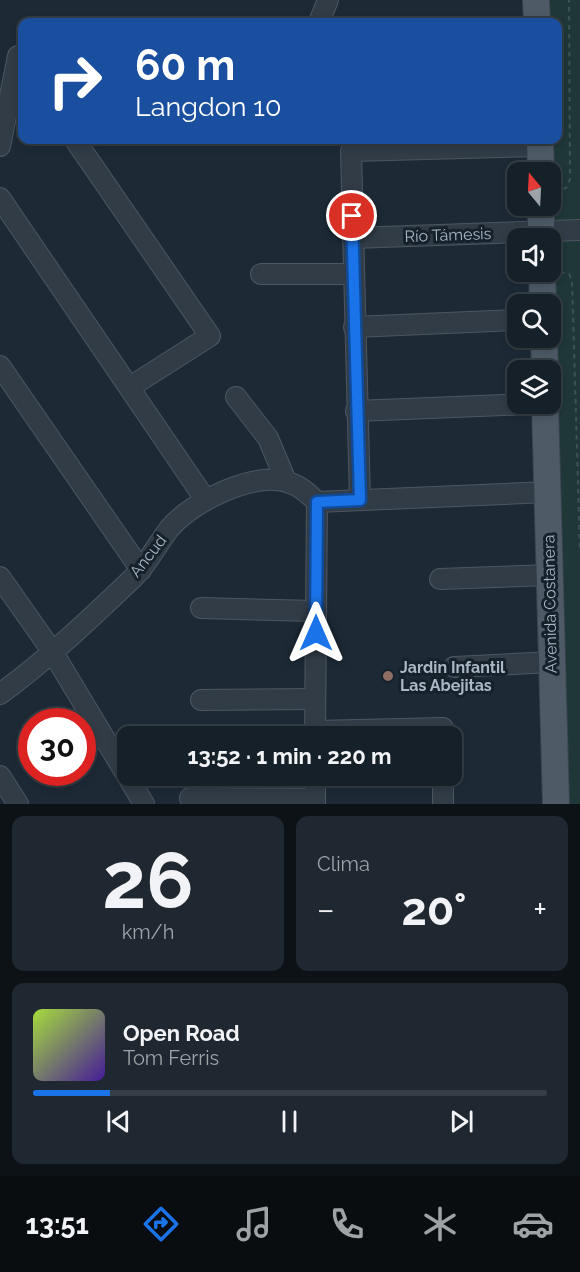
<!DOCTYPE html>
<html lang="es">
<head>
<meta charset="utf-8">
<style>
  :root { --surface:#162028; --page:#1f2830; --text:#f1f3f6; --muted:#9ea3a8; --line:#353e45; --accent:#1a73e8 }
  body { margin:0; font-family:Raleway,sans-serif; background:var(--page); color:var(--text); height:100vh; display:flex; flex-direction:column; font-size:22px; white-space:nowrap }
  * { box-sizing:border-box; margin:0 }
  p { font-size:20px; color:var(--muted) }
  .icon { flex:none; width:33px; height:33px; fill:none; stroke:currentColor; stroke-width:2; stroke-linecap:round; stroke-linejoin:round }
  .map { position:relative; height:804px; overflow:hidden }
  .sheet { display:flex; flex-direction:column; gap:12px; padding:12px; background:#0c1216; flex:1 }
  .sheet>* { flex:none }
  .guide { position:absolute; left:18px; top:18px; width:544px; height:126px; border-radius:12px; box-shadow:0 3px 9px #0003,0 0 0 2px var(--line); background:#1a4fa0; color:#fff; overflow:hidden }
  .needle { width:39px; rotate:342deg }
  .tools { position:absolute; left:507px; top:162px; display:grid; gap:12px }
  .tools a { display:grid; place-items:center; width:54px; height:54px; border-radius:12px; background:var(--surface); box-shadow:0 3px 9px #0003,0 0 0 2px var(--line); font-size:30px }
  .speed { position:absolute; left:18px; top:708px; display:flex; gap:12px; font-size:30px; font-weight:700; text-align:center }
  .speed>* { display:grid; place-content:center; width:78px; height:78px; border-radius:50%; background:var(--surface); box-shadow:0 3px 9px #0003,0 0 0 2px var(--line); line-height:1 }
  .speed .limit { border:9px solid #d22; background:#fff; color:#111 }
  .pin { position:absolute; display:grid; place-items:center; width:51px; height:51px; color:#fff; margin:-26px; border:3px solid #fff; border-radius:50%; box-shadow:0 2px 6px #0007 }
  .me { position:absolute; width:66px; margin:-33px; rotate:0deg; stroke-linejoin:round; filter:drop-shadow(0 0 4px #0008) }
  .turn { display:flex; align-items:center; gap:21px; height:126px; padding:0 18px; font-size:27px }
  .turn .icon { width:78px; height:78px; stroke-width:2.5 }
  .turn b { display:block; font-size:42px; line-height:51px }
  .big { font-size:45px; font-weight:700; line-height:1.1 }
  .sheet .card { flex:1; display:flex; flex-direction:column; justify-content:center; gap:9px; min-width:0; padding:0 21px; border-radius:12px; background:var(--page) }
  .sheet .dial { align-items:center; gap:0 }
  .dial b { font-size:78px; line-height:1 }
  .song { display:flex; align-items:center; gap:18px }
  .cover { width:72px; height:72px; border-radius:9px; background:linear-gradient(135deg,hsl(80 70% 55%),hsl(260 70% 35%)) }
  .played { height:6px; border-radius:3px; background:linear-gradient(90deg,var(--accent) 15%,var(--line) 15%) }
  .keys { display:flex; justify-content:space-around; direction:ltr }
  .heat { display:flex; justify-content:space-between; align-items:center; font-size:33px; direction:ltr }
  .sheet .tiles { flex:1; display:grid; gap:12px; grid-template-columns:1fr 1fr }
  .card:last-child { grid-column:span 2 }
  .trip { position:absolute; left:117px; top:726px; width:345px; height:60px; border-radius:12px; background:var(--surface); box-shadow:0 3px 9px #0003,0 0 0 2px var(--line); font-weight:700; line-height:60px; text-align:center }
  .menu { display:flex; height:96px; justify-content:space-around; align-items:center; background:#090d10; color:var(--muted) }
  .menu .icon { width:42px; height:42px }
  .menu .on { color:var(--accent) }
  .menu b { font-size:27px; color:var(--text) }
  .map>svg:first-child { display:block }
  .green { fill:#1f3737 }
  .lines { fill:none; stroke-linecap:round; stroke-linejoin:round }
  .minor-casing { stroke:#4c5762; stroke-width:22 }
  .major-casing { stroke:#3a4550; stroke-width:28 }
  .path { stroke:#3d5455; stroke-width:2; stroke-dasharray:4.5 4.5; stroke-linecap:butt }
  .minor { stroke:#313c47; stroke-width:20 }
  .major { stroke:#4e5b67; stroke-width:26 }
  .route-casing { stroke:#114b97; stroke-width:15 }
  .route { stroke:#1a73e8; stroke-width:10 }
  .education-dot { fill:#8d6e63; stroke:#17212b; stroke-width:2 }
  .labels { text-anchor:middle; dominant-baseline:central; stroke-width:6; stroke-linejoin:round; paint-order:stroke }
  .street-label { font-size:16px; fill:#aab7c4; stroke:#17212b }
  .poi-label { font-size:16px; font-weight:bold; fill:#aab7c4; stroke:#17212b; text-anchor:start }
</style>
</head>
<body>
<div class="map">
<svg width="580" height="804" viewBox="0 0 580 804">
  <rect width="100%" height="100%" fill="#1d2a36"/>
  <polygon class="green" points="538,0 580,0 580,804 559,804 550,404 550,172 542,140 558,140 558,22 539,22"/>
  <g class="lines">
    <defs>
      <g id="minor">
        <polyline points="319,22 328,0"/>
        <polyline points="75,140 210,336 130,387"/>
        <polyline points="0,146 18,56"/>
        <polyline points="0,198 205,499"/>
        <polyline points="353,238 580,230"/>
        <polyline points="261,274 353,274"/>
        <polyline points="354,327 518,320"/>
        <polyline points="0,366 141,570"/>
        <polyline points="236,397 268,438 286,481"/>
        <polyline points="356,411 531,404"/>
        <polyline points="360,500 351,151 540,146"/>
        <polyline points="317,502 548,492"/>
        <polyline points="0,577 52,651 144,804"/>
        <polyline points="440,579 550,575"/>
        <polyline points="201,608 316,611"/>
        <polyline points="454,667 552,662"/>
        <path d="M0,694C48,659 91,618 134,577C148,563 157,545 169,529C190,503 253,471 287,482C299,485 308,493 317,502"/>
        <polyline points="201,700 315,699"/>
        <polyline points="315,731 443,728 443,736"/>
        <polyline points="315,736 317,502"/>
        <polyline points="0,776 18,804"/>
        <polyline points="443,776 443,804"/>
        <polyline points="190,798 315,799"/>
        <polyline points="315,804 315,776"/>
      </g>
      <g id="major">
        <polyline points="536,0 537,22"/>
        <polyline points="540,140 541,172"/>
        <polyline points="541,206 541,238"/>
        <polyline points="542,272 543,304"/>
        <polyline points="544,338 545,370"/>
        <polyline points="545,404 556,804"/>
      </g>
    </defs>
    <use href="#minor" class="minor-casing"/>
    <use href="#major" class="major-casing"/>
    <g class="path">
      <polyline points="556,194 567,187 570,179 569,0"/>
      <polyline points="560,272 569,274 572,280 580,552"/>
    </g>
    <use href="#minor" class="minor"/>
    <use href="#major" class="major"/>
  </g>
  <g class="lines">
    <defs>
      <polyline id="route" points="316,633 317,502 360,500 352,216"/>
    </defs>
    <use href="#route" class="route-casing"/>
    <use href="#route" class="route"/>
  </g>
  <circle class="education-dot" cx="388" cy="676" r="6"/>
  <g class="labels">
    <g class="street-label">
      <text transform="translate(448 235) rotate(-2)">Río Támesis</text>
      <text transform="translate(148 556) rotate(-52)">Ancud</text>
      <text transform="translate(550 604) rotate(-91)">Avenida Costanera</text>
    </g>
    <g class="poi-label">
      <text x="400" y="667">Jardin Infantil<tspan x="400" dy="18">Las Abejitas</tspan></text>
    </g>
  </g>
</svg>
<div class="tools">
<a><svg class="needle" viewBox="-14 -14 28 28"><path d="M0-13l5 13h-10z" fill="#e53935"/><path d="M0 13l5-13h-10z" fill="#9ea3a8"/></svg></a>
<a><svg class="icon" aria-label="sound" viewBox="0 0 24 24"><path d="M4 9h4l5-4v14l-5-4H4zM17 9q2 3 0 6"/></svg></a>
<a><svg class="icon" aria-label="search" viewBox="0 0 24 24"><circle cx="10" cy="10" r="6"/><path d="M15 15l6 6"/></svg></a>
<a><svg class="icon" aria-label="layers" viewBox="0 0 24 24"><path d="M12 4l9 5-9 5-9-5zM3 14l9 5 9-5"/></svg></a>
</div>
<div class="speed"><div class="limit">30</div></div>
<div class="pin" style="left:352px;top:216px;background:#d93025"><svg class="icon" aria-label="arrive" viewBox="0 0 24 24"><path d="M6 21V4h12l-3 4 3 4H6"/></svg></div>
<svg class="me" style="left:316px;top:633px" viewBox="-20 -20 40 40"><path d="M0-17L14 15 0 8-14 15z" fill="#1a73e8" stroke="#fff" stroke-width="4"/></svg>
<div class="trip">13:52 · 1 min · 220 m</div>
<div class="guide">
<div class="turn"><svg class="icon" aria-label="right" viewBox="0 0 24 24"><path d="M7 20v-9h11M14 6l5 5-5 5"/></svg><div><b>60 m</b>Langdon 10</div></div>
</div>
</div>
<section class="sheet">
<div class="tiles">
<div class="card dial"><b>26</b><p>km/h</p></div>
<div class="card"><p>Clima</p>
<div class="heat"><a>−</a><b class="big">20°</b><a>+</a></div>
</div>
<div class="card">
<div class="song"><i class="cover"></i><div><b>Open Road</b><p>Tom Ferris</p></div></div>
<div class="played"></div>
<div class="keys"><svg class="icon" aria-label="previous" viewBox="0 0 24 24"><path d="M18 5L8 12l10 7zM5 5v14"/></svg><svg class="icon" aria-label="pause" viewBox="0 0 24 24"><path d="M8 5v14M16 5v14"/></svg><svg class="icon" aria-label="next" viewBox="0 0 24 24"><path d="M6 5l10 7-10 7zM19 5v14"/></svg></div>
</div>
</div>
</section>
<nav class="menu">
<b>13:51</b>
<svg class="icon on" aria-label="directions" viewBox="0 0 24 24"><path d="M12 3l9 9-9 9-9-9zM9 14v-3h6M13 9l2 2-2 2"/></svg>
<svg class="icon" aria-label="music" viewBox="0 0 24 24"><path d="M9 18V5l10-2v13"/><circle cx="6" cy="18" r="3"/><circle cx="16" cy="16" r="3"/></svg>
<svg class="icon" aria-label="phone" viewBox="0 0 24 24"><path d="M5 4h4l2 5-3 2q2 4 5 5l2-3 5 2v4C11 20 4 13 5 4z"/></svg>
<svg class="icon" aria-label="climate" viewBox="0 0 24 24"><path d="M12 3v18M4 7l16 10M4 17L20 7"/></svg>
<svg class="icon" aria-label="car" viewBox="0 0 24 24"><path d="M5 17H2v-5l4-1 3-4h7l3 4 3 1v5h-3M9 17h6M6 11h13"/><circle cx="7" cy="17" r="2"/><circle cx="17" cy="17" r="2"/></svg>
</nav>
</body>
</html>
